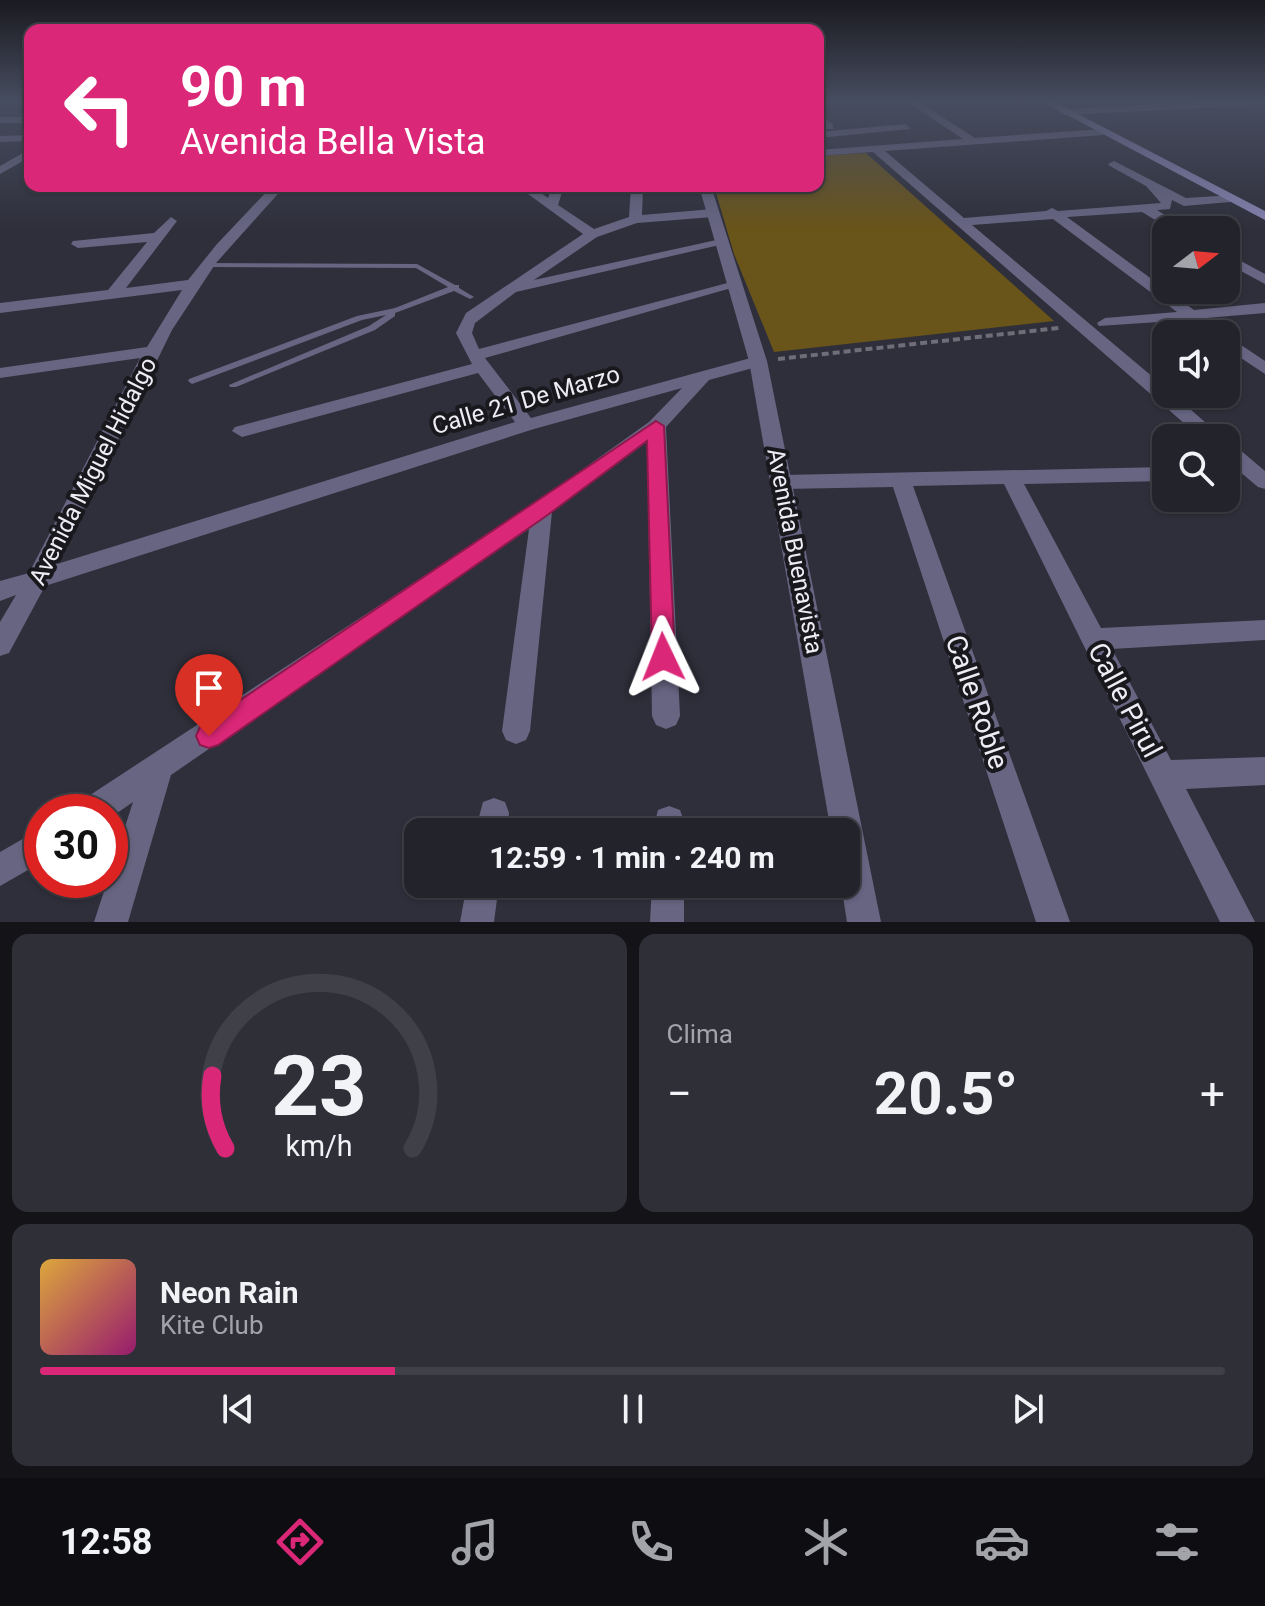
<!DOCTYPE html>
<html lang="es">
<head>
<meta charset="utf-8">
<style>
  :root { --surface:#23232c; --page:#2f2f38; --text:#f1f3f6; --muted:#a3a4a9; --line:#404048; --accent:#db2777 }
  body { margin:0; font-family:Roboto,sans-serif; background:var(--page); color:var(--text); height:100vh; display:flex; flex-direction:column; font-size:30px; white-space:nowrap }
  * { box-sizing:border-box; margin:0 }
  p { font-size:26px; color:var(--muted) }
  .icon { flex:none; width:44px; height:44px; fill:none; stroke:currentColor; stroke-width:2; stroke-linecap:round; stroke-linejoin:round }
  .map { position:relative; height:922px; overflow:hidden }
  .details { display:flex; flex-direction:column; gap:12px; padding:12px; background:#131318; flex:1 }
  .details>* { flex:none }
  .hud { position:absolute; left:24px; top:24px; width:800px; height:168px; border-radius:16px; box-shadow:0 2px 6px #0004,0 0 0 2px var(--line); background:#db2777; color:#fff; overflow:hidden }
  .needle { width:52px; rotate:74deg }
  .fabs { position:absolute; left:1152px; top:216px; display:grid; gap:16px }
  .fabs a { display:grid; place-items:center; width:88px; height:88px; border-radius:16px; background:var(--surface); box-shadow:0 2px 6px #0004,0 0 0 2px var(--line); font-size:40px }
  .speed { position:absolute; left:24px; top:794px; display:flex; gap:16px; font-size:40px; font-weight:700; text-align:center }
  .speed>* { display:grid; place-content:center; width:104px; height:104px; border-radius:50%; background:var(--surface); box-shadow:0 2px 6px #0004,0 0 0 2px var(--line); line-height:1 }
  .speed .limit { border:12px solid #d22; background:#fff; color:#111 }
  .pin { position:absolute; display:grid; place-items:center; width:68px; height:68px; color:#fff; margin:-82px -34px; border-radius:50% 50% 50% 0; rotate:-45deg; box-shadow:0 0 8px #0007 }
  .pin .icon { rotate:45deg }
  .me { position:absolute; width:88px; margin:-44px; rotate:358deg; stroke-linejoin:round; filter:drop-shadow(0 0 6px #0008) }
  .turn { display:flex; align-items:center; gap:28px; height:168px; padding:0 24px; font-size:36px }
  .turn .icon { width:104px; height:104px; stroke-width:2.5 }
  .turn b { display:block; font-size:56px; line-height:68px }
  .big { font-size:60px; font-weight:700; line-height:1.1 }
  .details .widget { flex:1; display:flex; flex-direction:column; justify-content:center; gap:12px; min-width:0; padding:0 28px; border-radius:16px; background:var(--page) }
  .details .dial { align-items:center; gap:0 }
  .dial svg { height:208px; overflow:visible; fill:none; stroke:var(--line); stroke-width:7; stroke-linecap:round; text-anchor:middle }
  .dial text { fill:var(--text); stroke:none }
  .song { display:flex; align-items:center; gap:24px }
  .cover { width:96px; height:96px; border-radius:12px; background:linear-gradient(135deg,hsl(40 70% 55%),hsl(320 70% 35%)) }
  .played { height:8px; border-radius:4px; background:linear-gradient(90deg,var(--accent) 30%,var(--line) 30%) }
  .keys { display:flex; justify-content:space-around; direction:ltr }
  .heat { display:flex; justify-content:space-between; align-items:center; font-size:44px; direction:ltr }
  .details .tiles { flex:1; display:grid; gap:12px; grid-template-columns:1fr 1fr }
  .widget:last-child { grid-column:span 2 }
  .trip { position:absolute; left:404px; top:818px; width:456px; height:80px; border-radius:16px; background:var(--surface); box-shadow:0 2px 6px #0004,0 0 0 2px var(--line); font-weight:700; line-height:80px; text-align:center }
  .menu { display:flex; height:128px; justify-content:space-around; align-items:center; background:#0e0e12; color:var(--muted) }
  .menu .icon { width:56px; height:56px }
  .menu .active { color:var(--accent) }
  .menu b { font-size:36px; color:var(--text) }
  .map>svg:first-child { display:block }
  .green { fill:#695419 }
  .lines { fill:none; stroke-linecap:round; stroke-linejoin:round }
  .path { stroke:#6e6d78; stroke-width:4; stroke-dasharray:7 4; stroke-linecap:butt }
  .service { fill:#676582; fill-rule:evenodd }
  .minor { fill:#676582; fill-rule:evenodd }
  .tertiary { fill:#676582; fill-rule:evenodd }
  .secondary { fill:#8582b0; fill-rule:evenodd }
  .route { fill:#db2777; stroke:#8e194d; stroke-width:2 }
  .labels { text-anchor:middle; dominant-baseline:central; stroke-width:8; stroke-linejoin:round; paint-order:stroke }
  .street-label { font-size:24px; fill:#eeedf6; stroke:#18181d }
  .near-street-label { font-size:28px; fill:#eeedf6; stroke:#18181d }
</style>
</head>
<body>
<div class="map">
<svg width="1265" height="922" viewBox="0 0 1265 922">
  <rect width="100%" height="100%" fill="#2f2f3b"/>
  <polygon class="green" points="866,153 1054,321 774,352 734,254 714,186 818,186 818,156"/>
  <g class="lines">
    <polyline class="path" points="778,359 1059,328"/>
    <polygon class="service" points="206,263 417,264 455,285 459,285 459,288 474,297 470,299 454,291 395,313 395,316 375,330 236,387 230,387 229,385 369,326 386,315 362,320 192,384 188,381 189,379 357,316 395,308 448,287 416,268 209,267 206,267"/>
    <g class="minor">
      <polygon points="906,101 917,101 975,138 1103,129 1108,132 1103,135 885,151 964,218 1046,211 1052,208 1058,211 1161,203 1146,186 1110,166 1108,164 1114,161 1186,198 1234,195 1234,201 1230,202 1184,206 1172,200 1170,209 1157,210 1188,230 1172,230 1142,212 1067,217 1194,310 1265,303 1265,313 1206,318 1225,334 1207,334 1188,320 1099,326 1097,323 1105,318 1177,312 1053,219 972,225 1166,388 1166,394 1173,394 1223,438 1201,438 873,152 818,156 818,150 963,139"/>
      <polygon points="1220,101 1265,101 1265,105 1064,115 1059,112 1064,109"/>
      <polygon points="818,112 833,125 833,129 825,129 818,121"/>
      <rect x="0" y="117" width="30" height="6"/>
      <polygon points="906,124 910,129 818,138 818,132"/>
      <polygon points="30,135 30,141 0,142 0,136"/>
      <polygon points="272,186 285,186 216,263 172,330 57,564 515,422 478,373 242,437 232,431 235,427 472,364 456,333 466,313 583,234 517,186 531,186 548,198 552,186 564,186 558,205 594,229 629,217 631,186 643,186 642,215 713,209 719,213 713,217 637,223 597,237 534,280 721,239 728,243 516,292 475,323 472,333 479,349 735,281 742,285 485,358 531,418 758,356 767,361 764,365 709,380 666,427 680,716 676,725 666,729 656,725 652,716 647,442 552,512 530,731 526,740 516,744 506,740 502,731 529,529 171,775 128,922 94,922 133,802 110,818 110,812 77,812 81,801 534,504 649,422 682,388 534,429 45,586 9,653 0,656 0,622 16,595 0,601 0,581 29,573 140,358 0,378 0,368 147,347 182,290 0,313 0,303 108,290 147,242 78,248 71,244 73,241 154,233 171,217 177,221 126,288 188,280 217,244"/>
      <polygon points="1226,253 1265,274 1265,284 1226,263"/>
      <polygon points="1226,335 1265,361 1265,374 1226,348"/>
      <polygon points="1226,443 1233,444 1265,471 1265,489 1258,487 1226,460"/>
      <polygon points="1166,467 1166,481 1024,484 1101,628 1265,620 1265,640 1112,649 1171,760 1265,757 1265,785 1186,789 1255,922 1220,922 1004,484 913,486 1070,922 1036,922 893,487 783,489 773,482 783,475"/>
      <polygon points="494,798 505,802 509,813 507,832 475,832 483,802"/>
      <polygon points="669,806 680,810 684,821 684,832 652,832 658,810"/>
      <polygon points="42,828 42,862 0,886 0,852"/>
      <polygon points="467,884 499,884 494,922 460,922"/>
      <polygon points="652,884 684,884 684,922 650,922"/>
    </g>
    <g class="tertiary">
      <polygon points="30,149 30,157 0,174 0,166"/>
      <polygon points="699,186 711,186 767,361 881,922 847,922 841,884 846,884 846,832 831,832 749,361"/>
    </g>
    <polygon class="secondary" points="1041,101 1053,101 1265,211 1265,220"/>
  </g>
  <linearGradient id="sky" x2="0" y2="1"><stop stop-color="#1a1a20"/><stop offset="0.44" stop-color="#474d60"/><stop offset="1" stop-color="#474d60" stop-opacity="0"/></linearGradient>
  <rect width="1265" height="230" fill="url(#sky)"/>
  <polygon class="route" points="656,421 664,426 675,657 672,664 663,667 655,664 652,657 647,441 549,514 218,745 209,748 200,745 196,736 200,727"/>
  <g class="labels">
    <g class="street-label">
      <text transform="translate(526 400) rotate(-16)">Calle 21 De Marzo</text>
      <text transform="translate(93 471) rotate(-63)">Avenida Miguel Hidalgo</text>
      <text transform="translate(795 551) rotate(79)">Avenida Buenavista</text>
    </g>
    <g class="near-street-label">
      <text transform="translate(1125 700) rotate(62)">Calle Pirul</text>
      <text transform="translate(977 702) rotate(71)">Calle Roble</text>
    </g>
  </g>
</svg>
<div class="fabs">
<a><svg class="needle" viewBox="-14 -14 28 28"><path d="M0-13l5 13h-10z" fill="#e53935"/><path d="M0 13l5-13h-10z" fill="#a3a4a9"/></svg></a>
<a><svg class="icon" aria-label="sound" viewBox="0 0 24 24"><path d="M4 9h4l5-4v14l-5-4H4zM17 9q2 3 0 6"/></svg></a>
<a><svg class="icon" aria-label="search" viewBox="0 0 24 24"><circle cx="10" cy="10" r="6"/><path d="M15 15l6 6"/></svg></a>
</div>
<div class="speed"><div class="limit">30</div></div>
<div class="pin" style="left:209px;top:736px;background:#d93025"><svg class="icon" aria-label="arrive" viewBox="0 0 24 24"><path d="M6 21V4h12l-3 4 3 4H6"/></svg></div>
<svg class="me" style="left:663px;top:657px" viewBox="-20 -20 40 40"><path d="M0-17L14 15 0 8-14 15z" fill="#db2777" stroke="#fff" stroke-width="4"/></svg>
<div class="trip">12:59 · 1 min · 240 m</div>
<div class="hud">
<div class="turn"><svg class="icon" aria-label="left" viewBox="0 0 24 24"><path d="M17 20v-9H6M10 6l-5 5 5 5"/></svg><div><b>90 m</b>Avenida Bella Vista</div></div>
</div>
</div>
<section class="details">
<div class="tiles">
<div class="widget dial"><svg viewBox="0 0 100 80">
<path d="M14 69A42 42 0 1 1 86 69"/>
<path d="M14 69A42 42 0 0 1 9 41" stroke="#db2777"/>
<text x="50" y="56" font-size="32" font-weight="700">23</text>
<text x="50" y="72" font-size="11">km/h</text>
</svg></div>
<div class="widget"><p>Clima</p>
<div class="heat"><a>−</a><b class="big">20.5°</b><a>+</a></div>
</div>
<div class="widget">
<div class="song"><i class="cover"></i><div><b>Neon Rain</b><p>Kite Club</p></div></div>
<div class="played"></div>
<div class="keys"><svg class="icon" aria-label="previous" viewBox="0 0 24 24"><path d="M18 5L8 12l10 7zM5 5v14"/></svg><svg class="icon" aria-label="pause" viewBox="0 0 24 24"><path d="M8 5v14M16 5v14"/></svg><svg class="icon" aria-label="next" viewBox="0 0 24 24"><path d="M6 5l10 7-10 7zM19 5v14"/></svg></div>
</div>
</div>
</section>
<nav class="menu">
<b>12:58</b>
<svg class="icon active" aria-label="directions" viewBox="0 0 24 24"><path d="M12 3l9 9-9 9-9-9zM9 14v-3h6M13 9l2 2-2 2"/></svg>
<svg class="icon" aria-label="music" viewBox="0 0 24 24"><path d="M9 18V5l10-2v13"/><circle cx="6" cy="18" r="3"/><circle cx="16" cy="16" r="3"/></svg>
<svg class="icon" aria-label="phone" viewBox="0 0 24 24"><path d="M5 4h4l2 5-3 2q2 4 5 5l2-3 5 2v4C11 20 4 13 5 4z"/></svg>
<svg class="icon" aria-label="climate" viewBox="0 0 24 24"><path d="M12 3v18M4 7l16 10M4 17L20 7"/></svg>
<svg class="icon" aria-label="car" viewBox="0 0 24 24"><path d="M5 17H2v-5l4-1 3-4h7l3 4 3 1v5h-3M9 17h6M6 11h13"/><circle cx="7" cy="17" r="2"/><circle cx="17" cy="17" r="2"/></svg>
<svg class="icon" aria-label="filters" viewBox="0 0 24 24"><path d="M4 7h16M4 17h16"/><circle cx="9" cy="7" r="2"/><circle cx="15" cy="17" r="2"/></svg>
</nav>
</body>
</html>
